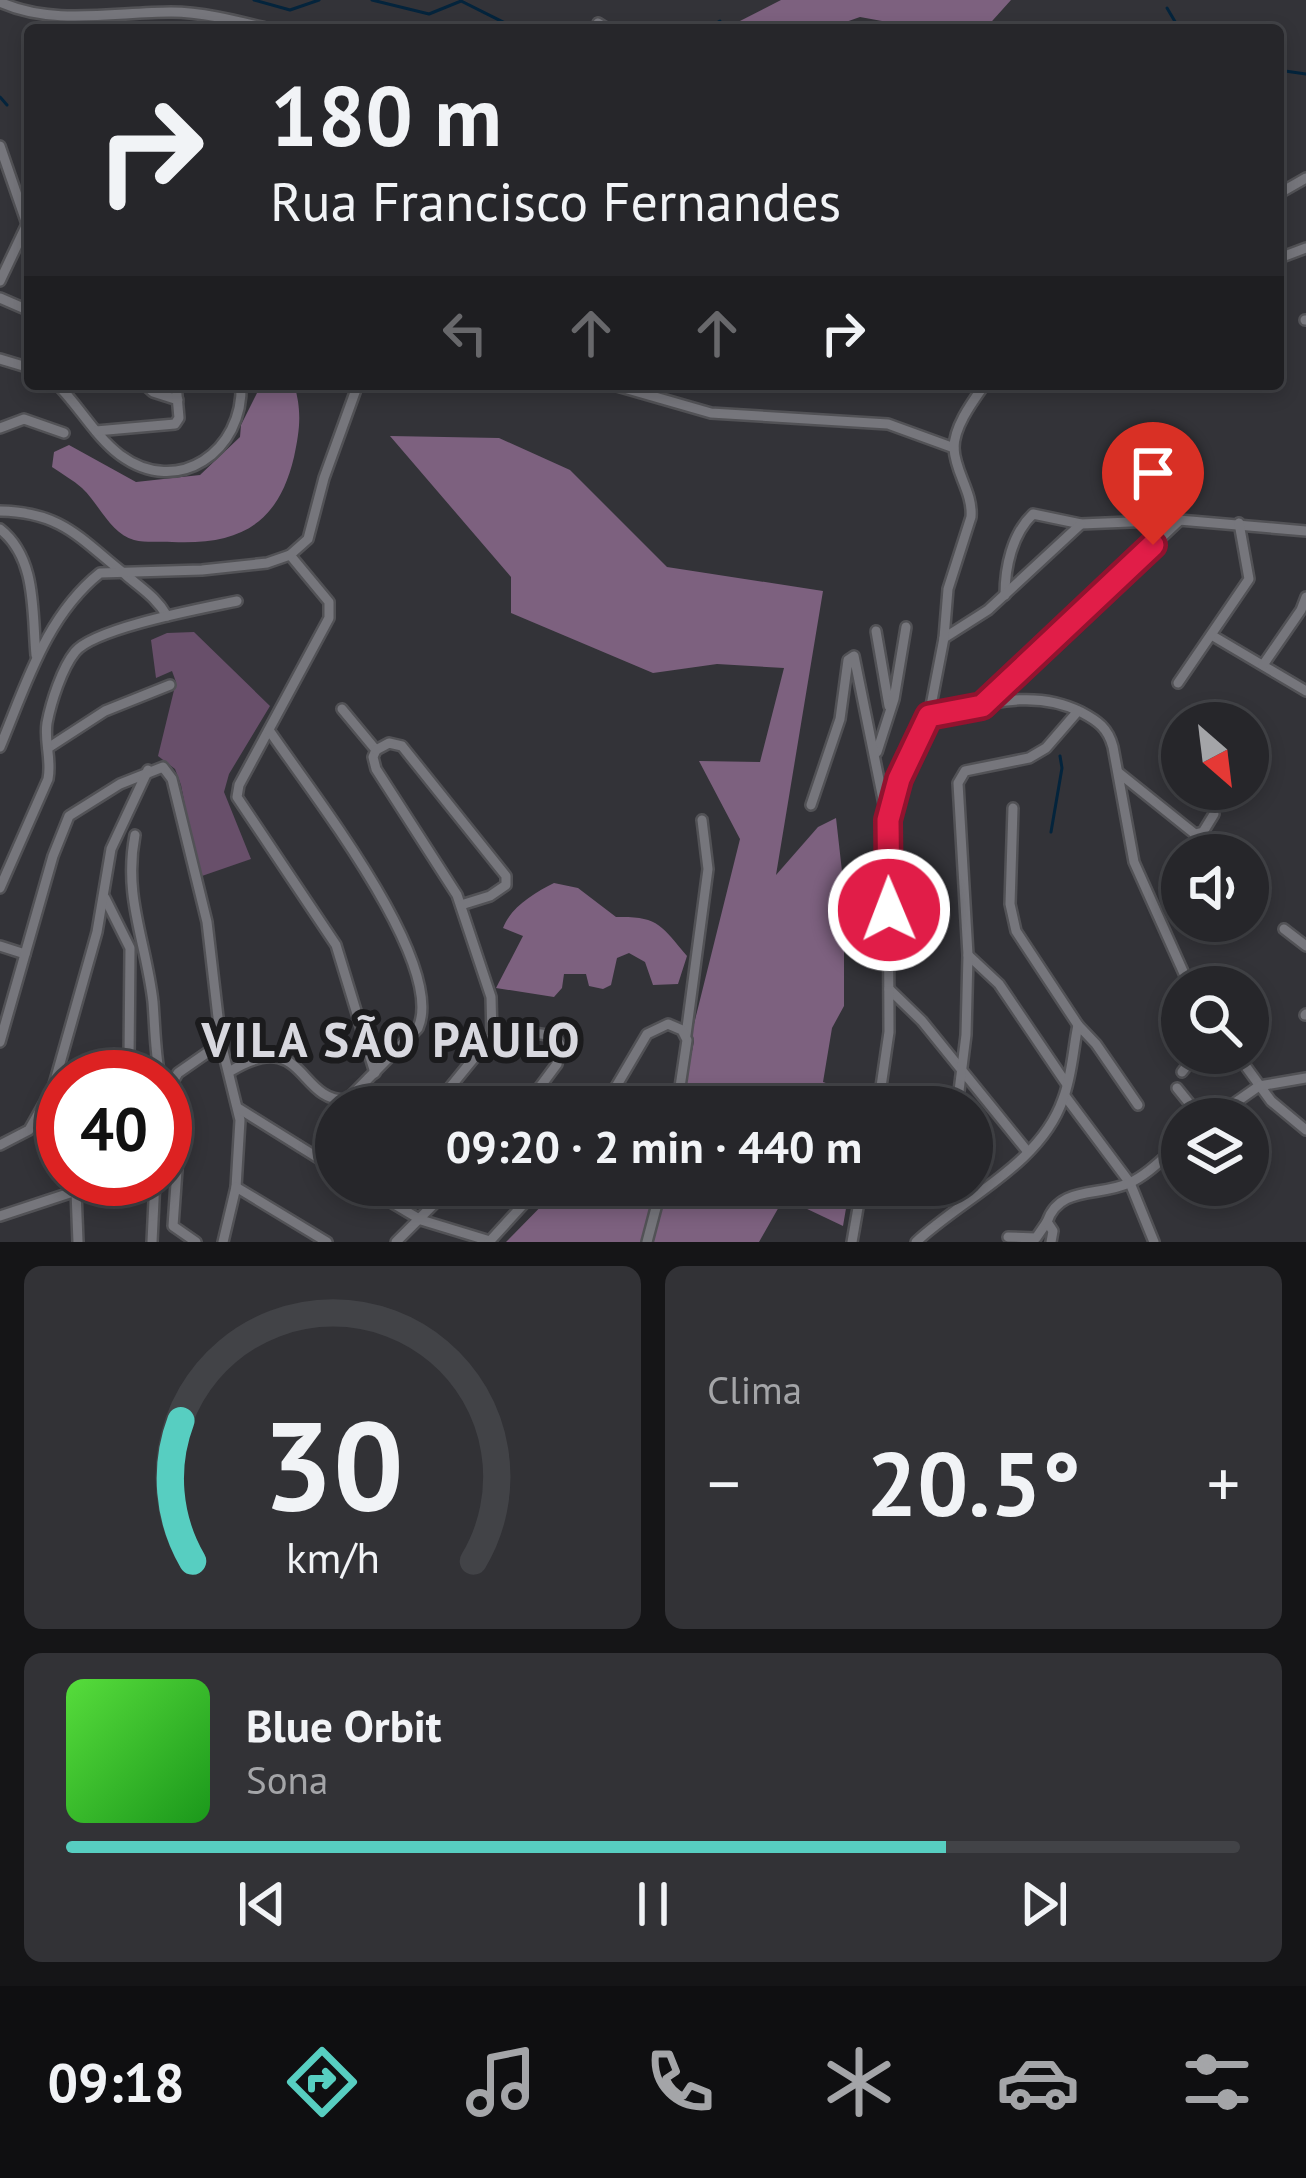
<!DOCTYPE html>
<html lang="pt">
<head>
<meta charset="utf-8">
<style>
  :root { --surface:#26262a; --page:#323236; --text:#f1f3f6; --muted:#a4a5a8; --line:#424347; --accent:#57cec1 }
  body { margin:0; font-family:"PT Sans",sans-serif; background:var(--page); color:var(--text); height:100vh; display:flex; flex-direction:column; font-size:45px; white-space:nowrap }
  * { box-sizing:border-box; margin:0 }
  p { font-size:39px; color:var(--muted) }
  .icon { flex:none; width:66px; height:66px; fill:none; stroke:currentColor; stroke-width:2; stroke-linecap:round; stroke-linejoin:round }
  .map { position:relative; height:1242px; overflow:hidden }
  .details { display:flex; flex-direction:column; gap:24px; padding:24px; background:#151517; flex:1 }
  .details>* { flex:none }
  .hud { position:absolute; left:24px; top:24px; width:1260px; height:366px; border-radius:12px; box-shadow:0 6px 18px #0003,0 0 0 3px var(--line); background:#26262a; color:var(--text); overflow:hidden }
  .needle { width:78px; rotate:152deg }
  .controls { position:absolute; left:1161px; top:702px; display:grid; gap:24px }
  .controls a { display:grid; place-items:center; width:108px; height:108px; border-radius:50%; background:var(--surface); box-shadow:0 6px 18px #0003,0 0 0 3px var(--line); font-size:60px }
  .speed { position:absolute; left:36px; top:1050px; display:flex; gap:24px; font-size:60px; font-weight:700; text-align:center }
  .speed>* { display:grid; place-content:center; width:156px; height:156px; border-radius:50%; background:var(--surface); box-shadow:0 6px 18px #0003,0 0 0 3px var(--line); line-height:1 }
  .speed .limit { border:18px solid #d22; background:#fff; color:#111 }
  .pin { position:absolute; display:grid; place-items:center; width:102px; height:102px; color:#fff; margin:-123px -51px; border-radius:50% 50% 50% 0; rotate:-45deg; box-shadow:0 0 12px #0007 }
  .pin .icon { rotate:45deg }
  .me { position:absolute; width:132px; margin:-66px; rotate:359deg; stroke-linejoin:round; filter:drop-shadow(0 0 9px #0008) }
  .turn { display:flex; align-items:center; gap:42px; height:252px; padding:0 48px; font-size:54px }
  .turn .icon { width:156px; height:156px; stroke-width:2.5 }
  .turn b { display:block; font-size:84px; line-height:102px }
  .lanes { display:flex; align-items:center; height:114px; padding:0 48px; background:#0003; justify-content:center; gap:60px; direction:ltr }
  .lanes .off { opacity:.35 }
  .big { font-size:90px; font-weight:700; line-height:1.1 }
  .details .tile { flex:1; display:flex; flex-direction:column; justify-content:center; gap:18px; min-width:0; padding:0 42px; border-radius:18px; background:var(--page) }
  .details .dial { align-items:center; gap:0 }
  .dial svg { height:312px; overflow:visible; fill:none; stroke:var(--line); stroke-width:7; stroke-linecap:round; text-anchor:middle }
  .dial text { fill:var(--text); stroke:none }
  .song { display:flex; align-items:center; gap:36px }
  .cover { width:144px; height:144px; border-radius:18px; background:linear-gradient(135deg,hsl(110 70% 55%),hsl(120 70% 35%)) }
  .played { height:12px; border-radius:6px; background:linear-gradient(90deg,var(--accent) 75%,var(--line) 75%) }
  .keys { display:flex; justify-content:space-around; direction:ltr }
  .heat { display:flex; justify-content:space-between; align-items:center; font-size:66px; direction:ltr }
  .details .tiles { flex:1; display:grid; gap:24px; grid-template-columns:1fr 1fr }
  .tile:last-child { grid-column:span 2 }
  .trip { position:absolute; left:315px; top:1086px; width:678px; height:120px; border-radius:60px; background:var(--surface); box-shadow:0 6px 18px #0003,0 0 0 3px var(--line); font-weight:700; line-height:120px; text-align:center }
  .menu { display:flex; height:192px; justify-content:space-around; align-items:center; background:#0f0f11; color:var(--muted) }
  .menu .icon { width:84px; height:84px }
  .menu .active { color:var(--accent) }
  .menu b { font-size:54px; color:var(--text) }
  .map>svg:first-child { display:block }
  .green { fill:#684f6a }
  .forest { fill:#7d617f }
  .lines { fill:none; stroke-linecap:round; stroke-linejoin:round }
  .stream { stroke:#04243c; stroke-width:3 }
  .minor-casing { stroke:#525256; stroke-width:14 }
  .minor { stroke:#76767c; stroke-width:9 }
  .route-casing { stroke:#92132f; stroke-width:30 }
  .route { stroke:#e11d48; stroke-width:21 }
  .labels { text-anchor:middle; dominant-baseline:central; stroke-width:12; stroke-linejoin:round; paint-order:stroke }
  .district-label { font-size:48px; font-weight:bold; letter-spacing:3px; fill:#d8d8df; stroke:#1b1b1d }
</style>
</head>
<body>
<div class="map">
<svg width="1306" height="1242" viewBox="0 0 1306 1242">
  <rect width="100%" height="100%" fill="#333338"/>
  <polygon class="green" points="194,632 270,706 229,774 224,792 251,859 199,877 181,785 175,769 158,756 176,682 172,671 156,678 151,640 167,633"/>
  <g class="forest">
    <polygon points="781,0 1011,0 984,30 915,30 915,27 860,17 823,30 748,30 738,22"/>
    <path d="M267,384H294C302,411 300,429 294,457C278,525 239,545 172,542C160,541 146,543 134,540C111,534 99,504 82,488C73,480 62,474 52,467L54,452L69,445L136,482L200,475L240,437L241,425L257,393Z"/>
    <polygon points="390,436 499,438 570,470 667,567 823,591 776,875 818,827 836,818 844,889 844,1006 832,1028 823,1082 865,1097 864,1107 681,1107 694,1041 692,1032 740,839 699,761 760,762 784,668 717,664 653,673 511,613 511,577"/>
    <path d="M554,883L578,888L616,917C658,916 661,925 687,956L678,984L653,985L645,962L629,953L617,958L611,985L603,989L589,986L586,974H564L562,988L554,997L496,988L523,936L503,928C511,907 534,893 554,883Z"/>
    <polygon points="562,1185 700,1189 717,1196 731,1185 850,1185 843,1226 784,1198 759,1242 506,1242"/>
  </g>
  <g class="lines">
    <g class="stream">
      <polyline points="254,0 290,10 319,0"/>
      <polyline points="372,0 429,14 461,1 519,30"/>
      <polyline points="1167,8 1180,30"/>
      <polyline points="705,30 720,21"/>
      <polyline points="1278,70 1306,74"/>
      <polyline points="0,97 7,105"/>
      <polyline points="1051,832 1062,768 1060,756"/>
    </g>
    <defs>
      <g id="minor">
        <path d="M0,2C52,26 115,12 171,12C205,12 241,22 274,30"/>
        <polyline points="598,23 609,30"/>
        <polyline points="0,146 27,224"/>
        <polyline points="1278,194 1306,178"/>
        <polyline points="1282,257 1306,248"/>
        <polyline points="0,281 28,222"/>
        <polyline points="0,298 30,311"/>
        <polyline points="1305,320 1306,320"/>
        <polyline points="0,359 30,368"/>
        <path d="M57,384C79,406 95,436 120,455C178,498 244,451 241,384"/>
        <polyline points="144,384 153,392 178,400"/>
        <polyline points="610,384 711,413 888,424 954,448"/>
        <polyline points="0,428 24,419 64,433"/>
        <polyline points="96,431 175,424 179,418 176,384"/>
        <path d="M0,511C63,512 81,540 126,575C142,589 156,597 167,616"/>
        <path d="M0,529C37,558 32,612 36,655"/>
        <polyline points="290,555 329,602 329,618 239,785 237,797 336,945 375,1073"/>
        <path d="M1005,595C1005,567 1012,534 1033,514L1081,524L1179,520L1306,531"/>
        <polyline points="876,631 889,706"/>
        <polyline points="1213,636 1306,691"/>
        <polyline points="944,638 988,610 1081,524"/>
        <polyline points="1263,665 1301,610 1306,597"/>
        <polyline points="1178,683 1249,579 1239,523"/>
        <polyline points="982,706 1179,521"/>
        <polyline points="342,709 376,750 373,757 376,769 457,895 491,997 492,1036 434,1107"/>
        <path d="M929,716C981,706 1032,687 1081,712C1098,721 1108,728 1113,747L1134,862L1190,987"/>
        <path d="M0,747C26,685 46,616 100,573L202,570L267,563L290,555L308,539L324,478L358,384"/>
        <polyline points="48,748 105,711 170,685"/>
        <polyline points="376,750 389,743 402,746 506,876 506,885 490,896 461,905"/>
        <polyline points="877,752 894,699 906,627"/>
        <polyline points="1119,773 1195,834 1203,832 1214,814"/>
        <polyline points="811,805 840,719 848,660 854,656 887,819"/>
        <polyline points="1013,808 1010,904 1016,931 1078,1025 1096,1044 1138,1105"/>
        <path d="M135,835C123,897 146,941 153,1002C155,1027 155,1052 160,1077"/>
        <path d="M0,888L48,779C52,760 44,742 47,723C51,702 62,668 75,652C94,628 204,608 237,601"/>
        <polyline points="105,898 130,948 129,1060 134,1077"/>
        <polyline points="1284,929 1306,946"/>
        <polyline points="0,946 25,954"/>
        <polyline points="968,955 999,984 1066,1083"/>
        <polyline points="889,989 922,1021 1028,1152"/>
        <polyline points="1305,1015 1306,1014"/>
        <polyline points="495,1027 554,1036 561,1046 557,1064 525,1107"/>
        <polyline points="686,1035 708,869 702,820"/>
        <polyline points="0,1042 53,856 69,816 120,784 163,767 172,779 207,922 221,1043 240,1120 236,1187 223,1242"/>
        <polyline points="1236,1053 1271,1101 1306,1130"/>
        <path d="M229,1072C305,1025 297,1102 347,1100L418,1028C447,962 307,787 269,730"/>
        <polyline points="1182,1072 1197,1053"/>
        <polyline points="1177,1088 1202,1119"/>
        <polyline points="169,1092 179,1142 173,1226 196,1242"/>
        <polyline points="165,1095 178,1073 221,1043"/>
        <polyline points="1065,1096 1130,1183 1154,1242"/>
        <polyline points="604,1107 647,1034 668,1024 682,1030 687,1040 677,1107"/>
        <path d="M878,1107L889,1032L888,820L899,779L929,716L944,638L948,589L971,517C973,492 955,473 954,448C954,426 973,401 985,384"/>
        <polyline points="957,1107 966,1035 968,955 958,783 965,771 1029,758 1046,748 1078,711"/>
        <polyline points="238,1108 336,1169"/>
        <polyline points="1212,1119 1259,1086 1306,1078"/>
        <polyline points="0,1145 29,1130 53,1088 97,932 111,849 148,770"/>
        <polyline points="362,1185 421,1220 490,1241"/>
        <polyline points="236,1187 327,1242"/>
        <polyline points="0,1216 76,1191"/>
        <polyline points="1008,1237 1036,1238 1047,1222"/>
        <polyline points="78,1242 76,1191 80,1179"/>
        <polyline points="152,1242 155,1179"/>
        <polyline points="396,1242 453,1185"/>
        <polyline points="489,1242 541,1185"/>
        <polyline points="647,1242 662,1185"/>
        <polyline points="852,1242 862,1185"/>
        <path d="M916,1242C964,1197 1040,1165 1063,1099C1072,1076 1073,1049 1078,1025"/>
        <path d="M1051,1242L1053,1231L1047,1222C1059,1185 1100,1197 1129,1183C1148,1175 1166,1155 1182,1142"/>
      </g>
    </defs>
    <use href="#minor" class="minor-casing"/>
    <use href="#minor" class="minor"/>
  </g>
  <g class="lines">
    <defs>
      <polyline id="route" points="889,910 888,820 899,779 929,716 982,706 1153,545"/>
    </defs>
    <use href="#route" class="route-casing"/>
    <use href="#route" class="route"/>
  </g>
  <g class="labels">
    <g class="district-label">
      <text x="392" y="1039">VILA SÃO PAULO</text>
    </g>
  </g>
</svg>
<div class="controls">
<a><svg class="needle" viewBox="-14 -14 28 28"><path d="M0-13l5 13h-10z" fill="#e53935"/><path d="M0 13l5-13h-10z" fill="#a4a5a8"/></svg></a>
<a><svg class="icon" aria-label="sound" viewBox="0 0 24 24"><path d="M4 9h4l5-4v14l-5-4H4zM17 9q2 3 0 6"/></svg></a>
<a><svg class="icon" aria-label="search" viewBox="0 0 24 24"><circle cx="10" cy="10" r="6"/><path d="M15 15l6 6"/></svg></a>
<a><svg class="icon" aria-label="layers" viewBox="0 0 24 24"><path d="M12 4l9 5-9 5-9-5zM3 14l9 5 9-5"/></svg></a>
</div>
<div class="speed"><div class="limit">40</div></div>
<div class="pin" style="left:1153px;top:545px;background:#d93025"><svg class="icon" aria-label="arrive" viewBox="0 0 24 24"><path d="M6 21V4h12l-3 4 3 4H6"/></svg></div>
<svg class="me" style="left:889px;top:910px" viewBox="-20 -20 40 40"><circle r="17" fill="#e11d48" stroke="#fff" stroke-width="3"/><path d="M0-11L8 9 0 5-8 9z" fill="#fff"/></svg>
<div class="trip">09:20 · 2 min · 440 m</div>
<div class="hud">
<div class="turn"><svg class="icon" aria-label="right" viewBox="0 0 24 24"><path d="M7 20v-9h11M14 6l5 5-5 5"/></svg><div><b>180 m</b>Rua Francisco Fernandes</div></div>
<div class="lanes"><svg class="icon off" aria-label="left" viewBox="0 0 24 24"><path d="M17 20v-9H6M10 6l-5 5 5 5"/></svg><svg class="icon off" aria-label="ahead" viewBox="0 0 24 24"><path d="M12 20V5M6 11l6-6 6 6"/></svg><svg class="icon off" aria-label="ahead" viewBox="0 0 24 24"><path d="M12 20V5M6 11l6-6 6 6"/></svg><svg class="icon" aria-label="right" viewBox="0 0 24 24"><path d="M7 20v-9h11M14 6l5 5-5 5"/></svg></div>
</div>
</div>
<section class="details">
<div class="tiles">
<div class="tile dial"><svg viewBox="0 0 100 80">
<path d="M14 69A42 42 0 1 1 86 69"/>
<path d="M14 69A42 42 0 0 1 11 33" stroke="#57cec1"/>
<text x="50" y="56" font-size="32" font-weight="700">30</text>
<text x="50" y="72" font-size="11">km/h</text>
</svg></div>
<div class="tile"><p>Clima</p>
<div class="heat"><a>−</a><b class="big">20.5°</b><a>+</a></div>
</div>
<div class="tile">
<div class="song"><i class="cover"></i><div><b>Blue Orbit</b><p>Sona</p></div></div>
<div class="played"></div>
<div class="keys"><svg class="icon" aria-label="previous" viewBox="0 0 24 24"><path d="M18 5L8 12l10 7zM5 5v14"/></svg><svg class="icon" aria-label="pause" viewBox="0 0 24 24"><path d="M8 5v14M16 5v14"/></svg><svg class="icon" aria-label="next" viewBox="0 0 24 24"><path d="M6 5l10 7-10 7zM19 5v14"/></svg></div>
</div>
</div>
</section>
<nav class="menu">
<b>09:18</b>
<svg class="icon active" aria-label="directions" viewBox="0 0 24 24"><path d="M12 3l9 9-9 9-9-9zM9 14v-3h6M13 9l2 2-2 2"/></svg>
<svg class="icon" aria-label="music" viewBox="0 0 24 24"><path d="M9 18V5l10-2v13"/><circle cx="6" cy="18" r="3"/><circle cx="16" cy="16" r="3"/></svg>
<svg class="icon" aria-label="phone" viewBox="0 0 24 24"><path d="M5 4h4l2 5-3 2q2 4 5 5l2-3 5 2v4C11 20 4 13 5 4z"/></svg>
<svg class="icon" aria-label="climate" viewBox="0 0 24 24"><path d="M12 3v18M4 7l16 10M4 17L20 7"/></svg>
<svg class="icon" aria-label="car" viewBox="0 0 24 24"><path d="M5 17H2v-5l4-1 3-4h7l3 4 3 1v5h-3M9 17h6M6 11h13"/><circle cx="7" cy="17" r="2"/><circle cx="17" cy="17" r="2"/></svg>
<svg class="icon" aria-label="filters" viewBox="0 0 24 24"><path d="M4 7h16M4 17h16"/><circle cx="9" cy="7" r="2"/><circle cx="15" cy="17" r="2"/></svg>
</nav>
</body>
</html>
